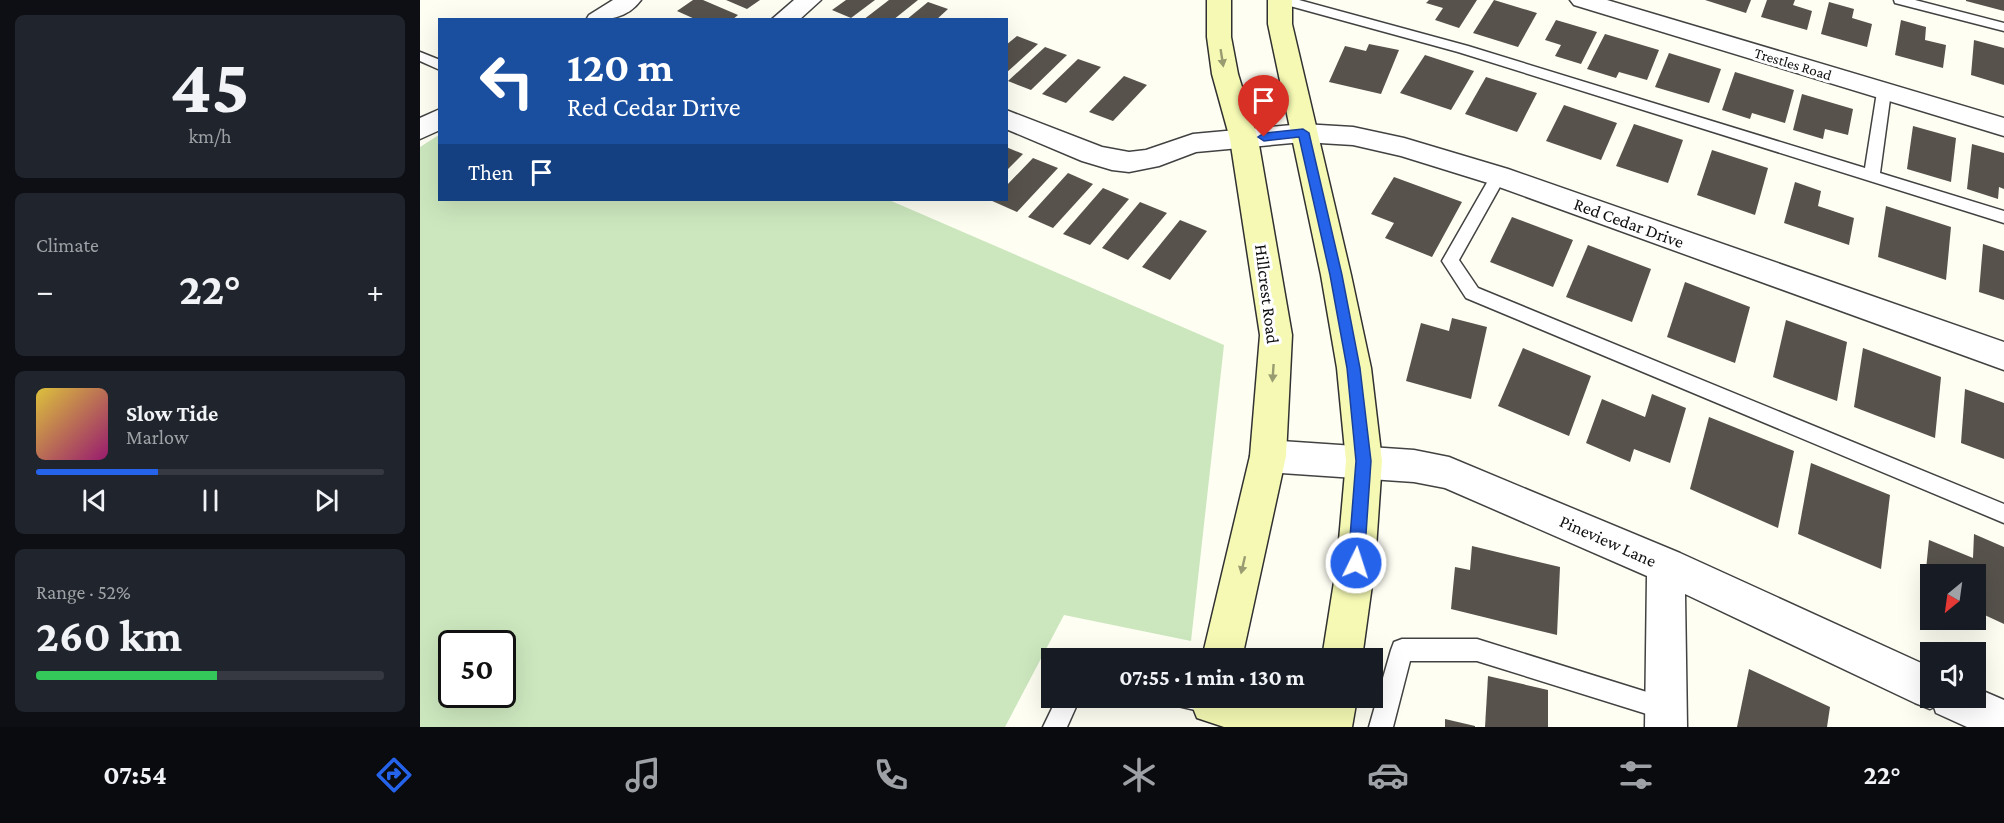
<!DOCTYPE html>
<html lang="en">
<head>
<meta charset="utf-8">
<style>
  :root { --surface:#171b24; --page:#20242c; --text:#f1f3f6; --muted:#9ea1a6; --line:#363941; --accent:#2563eb }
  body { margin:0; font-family:"Crimson Pro",serif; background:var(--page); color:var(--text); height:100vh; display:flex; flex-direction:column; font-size:22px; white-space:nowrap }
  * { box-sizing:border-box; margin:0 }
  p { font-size:20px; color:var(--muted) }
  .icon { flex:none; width:33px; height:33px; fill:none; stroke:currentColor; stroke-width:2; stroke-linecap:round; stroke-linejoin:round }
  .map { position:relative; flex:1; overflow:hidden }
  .panel { display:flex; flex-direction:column; gap:15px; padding:15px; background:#0d0f14; width:420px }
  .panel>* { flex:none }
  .guide { position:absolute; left:18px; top:18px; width:570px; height:183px; border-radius:0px; box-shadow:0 6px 24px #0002; background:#1a4fa0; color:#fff; overflow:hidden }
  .needle { width:39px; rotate:209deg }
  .controls { position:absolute; left:1500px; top:564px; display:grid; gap:12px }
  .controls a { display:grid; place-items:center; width:66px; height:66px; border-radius:0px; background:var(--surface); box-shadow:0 6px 24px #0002; font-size:30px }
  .speed { position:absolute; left:18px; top:630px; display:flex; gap:12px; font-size:30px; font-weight:700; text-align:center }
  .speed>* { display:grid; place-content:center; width:78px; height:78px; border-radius:50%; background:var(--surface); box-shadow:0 6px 24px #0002; line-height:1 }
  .speed .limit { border:3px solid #111; border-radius:9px; background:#fff; color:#111 }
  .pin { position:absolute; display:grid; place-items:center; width:51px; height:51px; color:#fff; margin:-62px -26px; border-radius:50% 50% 50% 0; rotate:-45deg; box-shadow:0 0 6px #0007 }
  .pin .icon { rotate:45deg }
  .me { position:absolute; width:66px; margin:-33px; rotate:4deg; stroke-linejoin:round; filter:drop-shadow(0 0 4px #0008) }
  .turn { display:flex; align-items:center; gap:21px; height:126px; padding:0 30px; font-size:27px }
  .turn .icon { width:78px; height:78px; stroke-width:2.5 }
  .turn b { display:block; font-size:42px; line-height:51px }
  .then { display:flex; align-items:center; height:57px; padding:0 30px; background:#0003; gap:12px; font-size:22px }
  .big { font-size:45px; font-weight:700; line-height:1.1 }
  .panel .widget { flex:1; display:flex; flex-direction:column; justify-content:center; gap:9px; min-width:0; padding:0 21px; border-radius:9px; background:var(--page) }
  .panel .dial { align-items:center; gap:0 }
  .dial b { font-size:78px; line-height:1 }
  .song { display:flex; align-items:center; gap:18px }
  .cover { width:72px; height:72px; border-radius:9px; background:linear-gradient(135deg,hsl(50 70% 55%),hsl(320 70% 35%)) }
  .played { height:6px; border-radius:3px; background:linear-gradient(90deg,var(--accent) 35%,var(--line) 35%) }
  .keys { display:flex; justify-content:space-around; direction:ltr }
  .heat { display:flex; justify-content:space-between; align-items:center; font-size:33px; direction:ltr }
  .charge { height:9px; border-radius:4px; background:linear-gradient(90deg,#34c759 52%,var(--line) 0) }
  .trip { position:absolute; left:621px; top:648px; width:342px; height:60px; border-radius:0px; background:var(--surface); box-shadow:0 6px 24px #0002; font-weight:700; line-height:60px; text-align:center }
  .tab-bar { display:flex; height:96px; justify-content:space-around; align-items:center; background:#090b0e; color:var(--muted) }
  .tab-bar .icon { width:42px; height:42px }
  .tab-bar .active { color:var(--accent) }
  .tab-bar b { font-size:27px; color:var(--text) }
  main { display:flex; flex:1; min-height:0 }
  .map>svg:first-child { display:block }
  .green { fill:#cce7be; fill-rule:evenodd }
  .building { fill:#57524c }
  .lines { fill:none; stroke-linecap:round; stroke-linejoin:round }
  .lane-casing { stroke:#424242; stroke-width:3 }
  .street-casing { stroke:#424242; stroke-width:3 }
  .secondary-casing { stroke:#313131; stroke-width:3 }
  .lane { fill:#fff; fill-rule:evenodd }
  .street { fill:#fff; fill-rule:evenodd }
  .secondary { fill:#f5f9b3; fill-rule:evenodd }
  .oneway { fill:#999b71 }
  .route { fill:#2563eb; stroke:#184099; stroke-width:1.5 }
  .labels { text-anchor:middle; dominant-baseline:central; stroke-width:6; stroke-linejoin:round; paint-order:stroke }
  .far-street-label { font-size:15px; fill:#0f0f0f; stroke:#fff }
  .street-label { font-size:18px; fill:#0f0f0f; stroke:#fff }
</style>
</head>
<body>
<main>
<section class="panel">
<div class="widget dial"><b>45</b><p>km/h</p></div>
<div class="widget"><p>Climate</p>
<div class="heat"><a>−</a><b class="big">22°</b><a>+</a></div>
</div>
<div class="widget">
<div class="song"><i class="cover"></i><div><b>Slow Tide</b><p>Marlow</p></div></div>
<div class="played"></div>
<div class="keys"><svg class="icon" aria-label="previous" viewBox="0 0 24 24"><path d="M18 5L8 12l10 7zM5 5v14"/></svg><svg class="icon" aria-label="pause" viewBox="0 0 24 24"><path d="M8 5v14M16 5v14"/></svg><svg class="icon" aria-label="next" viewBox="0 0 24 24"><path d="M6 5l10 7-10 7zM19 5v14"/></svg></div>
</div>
<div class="widget"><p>Range · 52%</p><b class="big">260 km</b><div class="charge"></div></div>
</section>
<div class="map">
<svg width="1584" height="727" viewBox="0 0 1584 727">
  <rect width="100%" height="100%" fill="#fefef3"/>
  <path class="green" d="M19,135L20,200H469L804,345L771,641L644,615L585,727H0V147ZM32,644H82V694H32Z"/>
  <g class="building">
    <polygon points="273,0 283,0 318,15 312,20 277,20 257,11"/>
    <polygon points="306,0 340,0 327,9"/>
    <polygon points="426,0 455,0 431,18 412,10"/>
    <polygon points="469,0 498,0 473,20 443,20"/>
    <polygon points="1009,0 1057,0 1039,28 1015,20 1023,8 1006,3"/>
    <polygon points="1074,0 1117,13 1098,47 1053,33"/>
    <polygon points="1285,0 1331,0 1326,13"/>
    <polygon points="1347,0 1375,0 1373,5 1392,11 1387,30 1341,17"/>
    <polygon points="1546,0 1584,0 1584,11 1546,1"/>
    <polygon points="508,2 528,9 516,20 486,20"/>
    <polygon points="1409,2 1434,9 1432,18 1452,24 1447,47 1401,34"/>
    <polygon points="1136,20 1177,32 1161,64 1135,56 1141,45 1125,40"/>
    <polygon points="1481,20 1506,27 1505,40 1526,45 1523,68 1475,55"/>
    <polygon points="1185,34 1239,50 1227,80 1199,72 1196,78 1167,69"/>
    <polygon points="597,36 618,44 586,73 586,45"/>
    <polygon points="1554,40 1584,48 1584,85 1551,75"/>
    <polygon points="949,44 979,50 961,94 909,82 925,46 946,51"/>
    <polygon points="625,47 647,55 611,90 588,81"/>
    <polygon points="1249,53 1301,69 1289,103 1235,87"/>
    <polygon points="1005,55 1054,71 1031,110 980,93"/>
    <polygon points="658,59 681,67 646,103 622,94"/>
    <polygon points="1315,72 1374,90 1365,123 1332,113 1330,119 1302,110"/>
    <polygon points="704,76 727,85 693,121 669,112"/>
    <polygon points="1066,77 1117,93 1097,132 1045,114"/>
    <polygon points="1382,94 1433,109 1428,135 1405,129 1403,139 1373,130"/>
    <polygon points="1144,105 1197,123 1181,160 1126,141"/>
    <polygon points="1214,124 1263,140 1248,183 1196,166"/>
    <polygon points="1493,126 1536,138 1531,182 1487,169"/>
    <polygon points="1552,144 1584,153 1584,189 1579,187 1578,199 1547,189"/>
    <polygon points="586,147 603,154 586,171"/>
    <polygon points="1292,150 1348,168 1335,215 1277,195"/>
    <polygon points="613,158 638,168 597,212 570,200 586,200 586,186"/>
    <polygon points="648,173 673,184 633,228 608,217"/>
    <polygon points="974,177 1042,202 1012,257 965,238 974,223 951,214"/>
    <polygon points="1375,182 1401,191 1398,206 1434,218 1429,245 1364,223"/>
    <polygon points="683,188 709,199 670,245 643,234"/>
    <polygon points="720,202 747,213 708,260 682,248"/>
    <polygon points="1466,206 1531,227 1526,280 1458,257"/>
    <polygon points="1092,217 1153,240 1133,287 1070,262"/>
    <polygon points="760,220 787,231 750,280 722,267"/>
    <polygon points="1563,244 1584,251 1584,300 1559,292"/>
    <polygon points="1168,245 1231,269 1212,322 1146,297"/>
    <polygon points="1265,282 1330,307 1315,363 1247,337"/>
    <polygon points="1032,318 1067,327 1051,399 986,381 1001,323 1029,331"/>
    <polygon points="1366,320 1427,342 1417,401 1353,377"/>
    <polygon points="1103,348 1171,376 1149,436 1078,406"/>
    <polygon points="1443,348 1521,377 1515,438 1434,407"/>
    <polygon points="1545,389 1584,403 1584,459 1541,443"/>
    <polygon points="1232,394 1266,408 1250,463 1214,449 1210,462 1166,443 1182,399 1225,417"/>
    <polygon points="1289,417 1374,451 1358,528 1270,489"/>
    <polygon points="1391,463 1470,495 1461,569 1378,534"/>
    <polygon points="1554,534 1584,547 1584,624 1556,611 1556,574 1510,574 1510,591 1504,589 1509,540 1553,558"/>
    <polygon points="1052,546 1140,567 1137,635 1031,609 1035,567 1050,570"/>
    <polygon points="1329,669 1410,707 1407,727 1317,727"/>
    <polygon points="1068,676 1128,690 1128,727 1065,727"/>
    <polygon points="1025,719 1055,726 1055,727 1025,727"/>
  </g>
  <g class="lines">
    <defs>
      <g id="lane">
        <polygon points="858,0 879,0 1048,46 1445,168 1457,92 1464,87 1469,89 1471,92 1460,173 1584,211 1584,223 1038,52 859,3"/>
        <polygon points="1474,0 1495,0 1584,23 1584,31 1475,3"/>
        <polygon points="0,52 20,60 20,70 0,61"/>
        <polygon points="1078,171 1083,172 1086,176 1039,260 1058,288 1584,504 1584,523 1046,298 1022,261 1073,172"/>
        <polygon points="982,639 1057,639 1246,698 1254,701 1257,709 1254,717 1246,720 1057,661 990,661 973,727 949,727 971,650 974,642"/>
        <polygon points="637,698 660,698 647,727 623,727"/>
        <polygon points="755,698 801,698 803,703 800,711 792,714 758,706"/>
      </g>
      <g id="street">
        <path d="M193,0H221C207,19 187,20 166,20L169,15Z"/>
        <polygon points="374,0 401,0 379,20 351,20"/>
        <polygon points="1150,0 1187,0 1584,118 1584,136 1154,5"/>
        <polygon points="20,109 20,130 0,139 0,118"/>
        <polygon points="586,110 682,147 709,152 726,150 773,134 883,124 933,127 984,138 1088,169 1584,342 1584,370 1068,183 981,156 933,145 883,142 776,152 739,166 709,172 692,170 662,161 586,129"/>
        <polygon points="848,440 994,450 1029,457 1260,553 1510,667 1510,698 1556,698 1556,688 1584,700 1584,727 1547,727 1516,713 1514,707 1510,709 1495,703 1265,594 1267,727 1225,727 1227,576 1025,488 994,482 848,472 835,467 830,456 835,445"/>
      </g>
      <g id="secondary">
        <polygon points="787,0 811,0 811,37 818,74 838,139 872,335 866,456 822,658 782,658 830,456 840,335 810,139 792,74 787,37"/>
        <polygon points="848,0 872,0 872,24 931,275 951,368 962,461 955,563 942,658 902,658 917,563 926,461 917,368 901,275 848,24"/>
        <polygon points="773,698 854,698 893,708 895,698 937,698 932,727 804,727 777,718 771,703"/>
      </g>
    </defs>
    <use href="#lane" class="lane-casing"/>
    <use href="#street" class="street-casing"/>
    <use href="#secondary" class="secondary-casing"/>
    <use href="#lane" class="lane"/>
    <use href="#street" class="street"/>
    <use href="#secondary" class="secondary"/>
  </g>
  <defs><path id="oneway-solid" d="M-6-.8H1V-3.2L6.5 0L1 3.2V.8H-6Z" transform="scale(1.5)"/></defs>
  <g class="oneway">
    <use href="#oneway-solid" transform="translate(802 58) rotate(81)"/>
    <use href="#oneway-solid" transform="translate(853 373) rotate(94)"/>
    <use href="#oneway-solid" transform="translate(823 565) rotate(103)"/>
  </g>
  <polygon class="route" points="883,129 889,133 922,275 940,368 951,461 944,563 941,568 936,570 930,568 928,563 936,461 927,368 910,275 879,137 844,141 838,137 844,133"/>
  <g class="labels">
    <g class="far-street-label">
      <text transform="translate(1373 64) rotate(17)">Trestles Road</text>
    </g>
    <g class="street-label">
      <text transform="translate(1209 223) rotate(20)">Red Cedar Drive</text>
      <text transform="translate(847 294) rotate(83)">Hillcrest Road</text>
      <text transform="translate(1188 541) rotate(24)">Pineview Lane</text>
    </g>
  </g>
</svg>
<div class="controls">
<a><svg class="needle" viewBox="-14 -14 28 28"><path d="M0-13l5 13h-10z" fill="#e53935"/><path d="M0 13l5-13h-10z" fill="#9ea1a6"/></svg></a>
<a><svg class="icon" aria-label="sound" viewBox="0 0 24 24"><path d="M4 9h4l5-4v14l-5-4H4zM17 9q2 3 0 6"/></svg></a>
</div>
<div class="speed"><div class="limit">50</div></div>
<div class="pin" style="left:844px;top:137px;background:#d93025"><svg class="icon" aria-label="arrive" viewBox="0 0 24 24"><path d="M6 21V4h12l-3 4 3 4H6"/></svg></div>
<svg class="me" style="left:936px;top:563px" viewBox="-20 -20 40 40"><circle r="17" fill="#2563eb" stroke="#fff" stroke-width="3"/><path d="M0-11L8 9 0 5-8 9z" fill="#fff"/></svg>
<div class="trip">07:55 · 1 min · 130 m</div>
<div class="guide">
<div class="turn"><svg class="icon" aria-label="left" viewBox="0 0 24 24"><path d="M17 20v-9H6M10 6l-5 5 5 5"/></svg><div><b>120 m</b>Red Cedar Drive</div></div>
<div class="then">Then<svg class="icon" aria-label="arrive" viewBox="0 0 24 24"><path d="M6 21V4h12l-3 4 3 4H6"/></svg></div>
</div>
</div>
</main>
<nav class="tab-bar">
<b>07:54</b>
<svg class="icon active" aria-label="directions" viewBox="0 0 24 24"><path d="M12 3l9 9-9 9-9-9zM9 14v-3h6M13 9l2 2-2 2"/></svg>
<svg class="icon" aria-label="music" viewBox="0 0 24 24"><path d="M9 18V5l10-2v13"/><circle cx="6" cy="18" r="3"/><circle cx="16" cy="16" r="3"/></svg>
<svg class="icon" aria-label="phone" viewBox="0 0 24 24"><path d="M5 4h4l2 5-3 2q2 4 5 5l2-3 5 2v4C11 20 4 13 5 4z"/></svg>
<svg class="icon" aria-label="climate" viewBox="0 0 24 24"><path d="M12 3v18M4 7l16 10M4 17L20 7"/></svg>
<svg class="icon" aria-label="car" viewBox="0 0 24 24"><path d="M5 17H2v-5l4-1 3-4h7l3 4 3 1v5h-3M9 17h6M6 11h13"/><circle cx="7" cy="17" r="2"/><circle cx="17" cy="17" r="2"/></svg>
<svg class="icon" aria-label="filters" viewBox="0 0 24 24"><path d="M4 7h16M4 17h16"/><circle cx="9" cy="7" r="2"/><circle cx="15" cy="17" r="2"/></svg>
<b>22°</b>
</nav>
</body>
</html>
